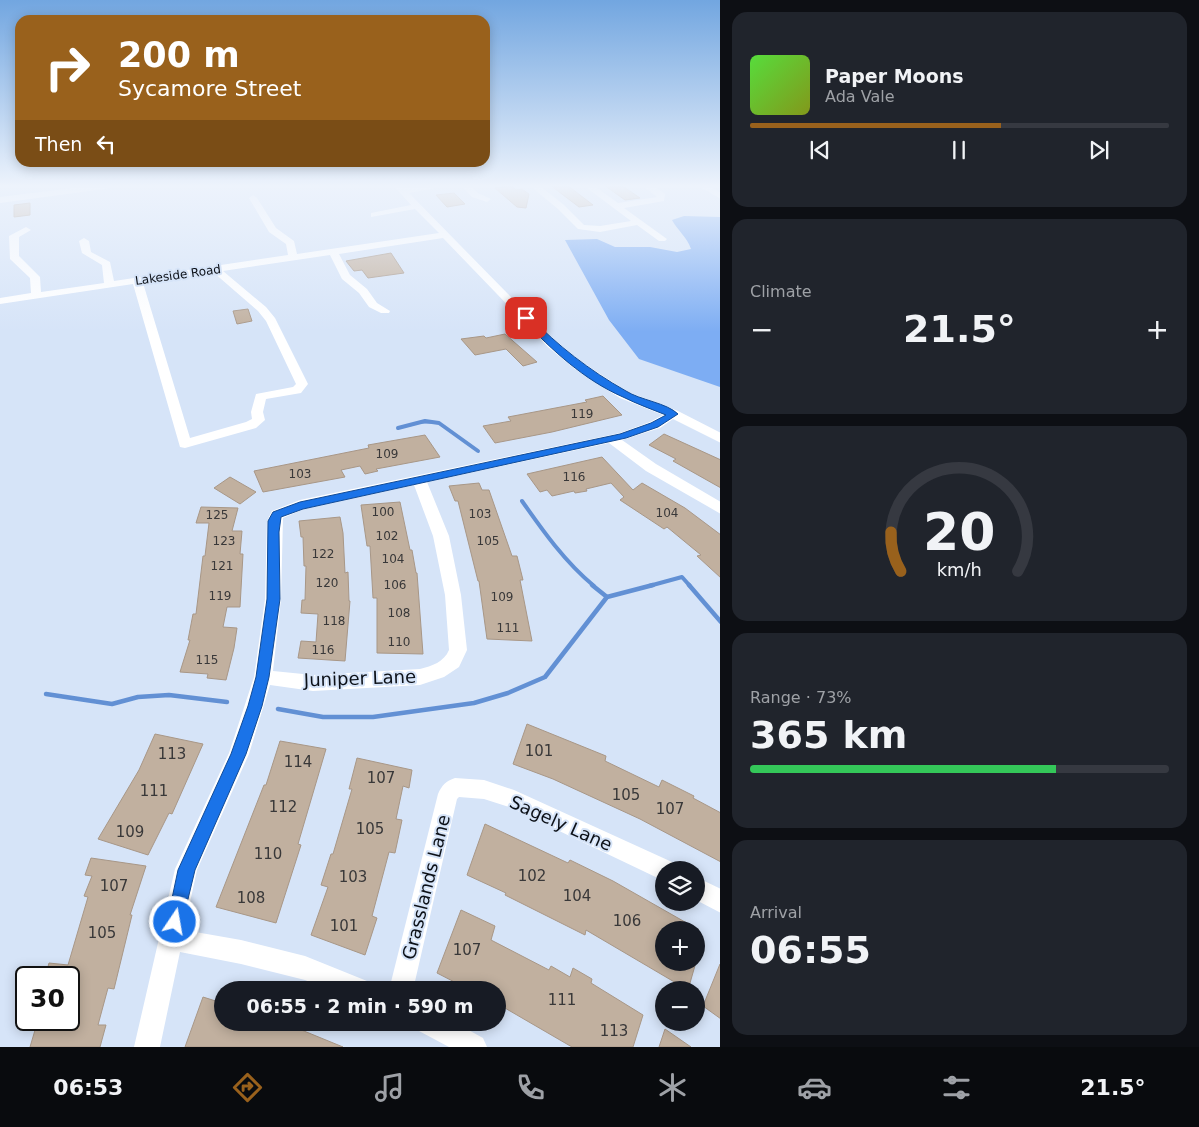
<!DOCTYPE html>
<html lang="en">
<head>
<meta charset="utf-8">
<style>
  :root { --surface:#171b24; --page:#20242c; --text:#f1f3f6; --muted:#9ea1a6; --line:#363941; --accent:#99611c }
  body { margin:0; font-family:"DejaVu Sans",sans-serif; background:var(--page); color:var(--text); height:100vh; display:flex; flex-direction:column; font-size:19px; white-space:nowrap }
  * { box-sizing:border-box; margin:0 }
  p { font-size:16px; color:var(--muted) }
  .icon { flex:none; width:28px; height:28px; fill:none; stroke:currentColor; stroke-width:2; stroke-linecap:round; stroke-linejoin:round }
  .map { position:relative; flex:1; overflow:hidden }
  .side { display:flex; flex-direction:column; gap:12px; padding:12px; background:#0d0f14; width:479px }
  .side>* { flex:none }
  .banner { position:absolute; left:15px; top:15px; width:475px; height:152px; border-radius:15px; box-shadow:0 2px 12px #0003; background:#99611c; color:#fff; overflow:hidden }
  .controls { position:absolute; left:655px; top:861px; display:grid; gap:10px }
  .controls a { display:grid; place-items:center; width:50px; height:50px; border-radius:50%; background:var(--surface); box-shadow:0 2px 12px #0003; font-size:25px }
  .speed { position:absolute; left:15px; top:966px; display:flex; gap:10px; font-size:25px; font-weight:700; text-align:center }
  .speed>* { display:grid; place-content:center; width:65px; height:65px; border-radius:50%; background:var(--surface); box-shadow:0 2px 12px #0003; line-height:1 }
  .speed .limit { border:2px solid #111; border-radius:8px; background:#fff; color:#111 }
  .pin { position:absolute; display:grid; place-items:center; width:42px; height:42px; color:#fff; margin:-21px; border-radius:10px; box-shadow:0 2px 8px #0006 }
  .me { position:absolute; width:55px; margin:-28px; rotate:12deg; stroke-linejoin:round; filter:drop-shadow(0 0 4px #0008) }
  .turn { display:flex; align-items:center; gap:18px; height:105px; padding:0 20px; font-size:22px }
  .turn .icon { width:65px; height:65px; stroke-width:2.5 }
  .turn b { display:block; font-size:35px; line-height:42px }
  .then { display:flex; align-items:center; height:48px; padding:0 20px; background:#0003; gap:10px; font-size:19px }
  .big { font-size:38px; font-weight:700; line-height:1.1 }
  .side .widget { flex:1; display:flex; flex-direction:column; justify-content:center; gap:8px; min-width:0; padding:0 18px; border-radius:15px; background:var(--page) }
  .side .dial { align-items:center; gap:0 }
  .dial svg { height:130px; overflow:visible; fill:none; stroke:var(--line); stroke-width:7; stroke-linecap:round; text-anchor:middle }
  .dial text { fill:var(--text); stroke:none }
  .song { display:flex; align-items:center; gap:15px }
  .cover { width:60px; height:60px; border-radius:8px; background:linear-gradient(135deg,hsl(110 70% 55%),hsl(70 70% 35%)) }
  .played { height:5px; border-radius:2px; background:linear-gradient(90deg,var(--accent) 60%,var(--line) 60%) }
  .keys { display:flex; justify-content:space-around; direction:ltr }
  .heat { display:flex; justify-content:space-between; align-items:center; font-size:28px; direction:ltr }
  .charge { height:8px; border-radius:4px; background:linear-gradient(90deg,#34c759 73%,var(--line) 0) }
  .trip { position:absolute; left:214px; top:981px; width:292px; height:50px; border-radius:25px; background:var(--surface); box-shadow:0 2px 12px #0003; font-weight:700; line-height:50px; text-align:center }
  .tab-bar { display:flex; height:80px; justify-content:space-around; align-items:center; background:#090b0e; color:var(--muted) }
  .tab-bar .icon { width:35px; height:35px }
  .tab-bar .current { color:var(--accent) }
  .tab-bar b { font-size:22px; color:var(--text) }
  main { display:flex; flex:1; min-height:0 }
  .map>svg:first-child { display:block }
  .forest { fill:#7dadf3 }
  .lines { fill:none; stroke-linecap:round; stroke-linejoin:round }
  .stream-far2 { stroke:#6290d4; stroke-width:3 }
  .stream-far1 { stroke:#6290d4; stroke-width:4 }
  .stream { stroke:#6290d4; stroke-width:4.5 }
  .building { fill:#c1b09f; stroke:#a89787 }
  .minor { fill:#fff; fill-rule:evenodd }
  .route { fill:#1a73e8; stroke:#114b97 }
  .labels { text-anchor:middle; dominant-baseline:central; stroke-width:4; stroke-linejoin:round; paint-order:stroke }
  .far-street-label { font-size:12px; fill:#0c1017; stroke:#d6e4f8 }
  .number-label { font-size:12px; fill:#393839 }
  .near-number-label { font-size:15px; fill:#393839 }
  .near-street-label { font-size:18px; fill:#0c1017; stroke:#d6e4f8 }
</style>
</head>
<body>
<main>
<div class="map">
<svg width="721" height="1047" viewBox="0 0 721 1047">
  <rect width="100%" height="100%" fill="#d6e4f8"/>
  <path class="forest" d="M684,216L720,217V387L639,359L609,320L565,240L597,239L615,247H650L677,252L691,249C687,237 678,231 672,220Z"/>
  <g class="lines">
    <polyline class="stream-far2" points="422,422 431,422"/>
    <g class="stream-far1">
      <polyline points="398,428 425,421 439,423 478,451"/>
      <path d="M522,501C543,531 565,562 594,586"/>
      <polyline points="649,586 682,577 690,586"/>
    </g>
    <g class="stream">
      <polyline points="592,585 607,597"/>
      <polyline points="689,585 721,622"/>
      <polyline points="46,694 112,704 138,697 169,695 227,702"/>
      <polyline points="278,709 323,717 373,717 474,703 508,693 545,677 607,597 653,585"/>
    </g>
  </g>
  <g class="building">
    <polygon points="550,185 567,185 593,205 579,207"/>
    <polygon points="604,185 621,185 640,198 625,200"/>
    <polygon points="512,186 516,190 522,189 529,194 526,208 517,207 495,188"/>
    <polygon points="454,193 465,204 447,207 436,195"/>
    <polygon points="30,203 30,215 14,217 14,205"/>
    <polygon points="391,253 404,273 368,278 362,270 354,271 346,261"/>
    <polygon points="248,309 252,321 237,324 233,311"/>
    <polygon points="505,334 537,362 523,366 506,349 475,355 461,339 484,336 486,338"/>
    <polygon points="603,396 622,415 552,432 495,443 483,426 511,421 508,417 587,402 585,400"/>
    <polygon points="664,434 721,460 721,488 673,461 676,459 649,445"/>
    <polygon points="425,435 440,457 376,469 378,471 365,474 360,466 341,470 345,477 263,492 254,471 369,448 368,445"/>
    <polygon points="602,457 633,490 642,483 685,508 721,535 721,578 697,556 701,555 667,527 664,529 620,500 624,497 611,483 586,489 587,491 575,493 574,491 552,496 547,490 540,492 527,474"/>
    <polygon points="230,477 256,492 240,504 214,488"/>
    <polygon points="479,483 482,490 489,490 512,556 517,556 523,580 520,580 532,641 487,639 479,581 478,581 458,501 455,501 449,486"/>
    <polygon points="400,502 410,550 412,550 416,573 417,573 423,654 377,653 377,598 373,598 370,546 367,546 361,505"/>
    <polygon points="201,507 238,508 232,531 242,531 240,554 243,554 240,607 227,607 223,627 237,628 234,648 226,680 207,678 208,674 180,672 190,640 188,640 193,614 196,614 203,556 205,556 209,523 196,523"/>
    <polygon points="340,517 343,533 345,573 348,572 349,601 350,601 345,661 298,658 301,641 316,642 318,614 301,613 302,600 305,600 306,566 304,566 303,537 301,537 299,521"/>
    <polygon points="527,724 606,756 605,761 659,787 662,780 694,796 693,798 721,813 721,862 640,819 553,779 513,764"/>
    <polygon points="155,734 203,744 172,814 169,813 148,855 98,839 139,770"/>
    <polygon points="280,741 326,749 298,844 301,845 276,923 216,907 264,785 266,785"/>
    <polygon points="357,758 412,770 409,788 403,786 396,819 402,820 395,853 389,852 372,916 377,918 365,955 311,935 328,887 321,885 331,854 333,854 352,789 349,789"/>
    <polygon points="485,824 568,863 570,860 613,881 699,930 664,930 664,962 696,962 688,990 586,930 585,935 505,895 506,893 467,875"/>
    <polygon points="91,858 146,866 130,915 132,915 114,989 108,988 98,1025 106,1025 100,1047 30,1047 38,1020 69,1023 69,978 45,978 49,963 68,965 88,897 84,896 92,876 85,875"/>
    <polygon points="461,910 495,926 491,940 549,970 551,966 570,977 573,968 592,979 591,983 643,1015 633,1047 572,1047 498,1004 498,990 470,990 437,973"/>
    <polygon points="720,964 721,964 721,1019 703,1006"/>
    <polygon points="203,997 222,1003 222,1022 282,1022 343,1047 185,1047"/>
    <polygon points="665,1029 691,1047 659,1047"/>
  </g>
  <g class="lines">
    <g class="minor">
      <polygon points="97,185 123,185 119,187 0,203 0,197"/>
      <path d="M393,185H402L405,188L427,185H452L409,193L556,343L583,363L628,392L678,411L721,433V443L673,419L660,428L622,440L656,464L721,502V514L646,471L609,443L427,482L449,536L461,595L467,650L459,667L444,677L420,685L313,691L270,685L249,754L197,870L184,930L241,940L305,956L367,981L370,990H329L305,980L241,964L180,952L160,1047H134L175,869L229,753L254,677L265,599L267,521L272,511L300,500L620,433L650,422L663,415L620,398L575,369L548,347L443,238L339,254L350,275L367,289L377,303L390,311L389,313H381L369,307L359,293L342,279L330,255L223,271L266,307L275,318L308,384L301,393L266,399L263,412L265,420L256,428L185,448L180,447L133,284L0,304V298L31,293L30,278L10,259L9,236L26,227L31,230L19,237V256L40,277L41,292L104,283L102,265L82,253L79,241L84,238L89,241L91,252L110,262L114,281L288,255L286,244L269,232L249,198L253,195L257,198L276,228L294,241L297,254L439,233L415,209L371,217V213L411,205ZM213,272L258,311L266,321L296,384L293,387L256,394L251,412L252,419L246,422L190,438L143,283ZM414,485L433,536L445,595L449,650C444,662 432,666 420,669L313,675L273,671L281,599L283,518L304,509Z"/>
      <polygon points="460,185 469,185 478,193 491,199 487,202 472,197"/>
      <polygon points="529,185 539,185 564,205 584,225 600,226 631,221 583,185 593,185 618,203 657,197 642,185 652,185 665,194 664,201 624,208 667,239 665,241 659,241 637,225 600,232 578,229 558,209"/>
      <polygon points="697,185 707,185 721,193 721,199"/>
      <path d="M455,778L484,780L514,790L672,862L675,870H664V881L509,807L484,799L459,797L457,799L413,990H389L438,794C442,785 446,781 455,778Z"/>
      <polygon points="696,877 721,889 721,913 696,900"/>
      <polygon points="416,1022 454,1022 483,1038 487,1047 449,1047 419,1031"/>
    </g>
  </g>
  <linearGradient id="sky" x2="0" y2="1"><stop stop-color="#72a6e0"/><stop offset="0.56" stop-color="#edf3fc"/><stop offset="1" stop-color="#edf3fc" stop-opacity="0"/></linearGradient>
  <rect width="721" height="332" fill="url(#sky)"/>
  <path class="route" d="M523,316H529C558,346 589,370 626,391C640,400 667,403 678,414L658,427L626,438L303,509L281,517L279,532L280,599L269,677L262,706L246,754L195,870L181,928L175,930L169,928L167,922L178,870L231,754L248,706L256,677L267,599L268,521L273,512L300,502L620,434L651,423L666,415C651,409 637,404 623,397C584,380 552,350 523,320Z"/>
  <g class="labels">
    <g class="far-street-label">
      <text transform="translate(178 275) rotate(-8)">Lakeside Road</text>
    </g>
    <g class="number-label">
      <text x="582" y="414">119</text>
      <text x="387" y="454">109</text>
      <text x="300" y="474">103</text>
      <text x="574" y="477">116</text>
      <text x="383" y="512">100</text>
      <text x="667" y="513">104</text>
      <text x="480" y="514">103</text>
      <text x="217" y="515">125</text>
      <text x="387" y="536">102</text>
      <text x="224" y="541">123</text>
      <text x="488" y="541">105</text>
      <text x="323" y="554">122</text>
      <text x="393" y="559">104</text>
      <text x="222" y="566">121</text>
      <text x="327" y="583">120</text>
      <text x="395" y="585">106</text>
      <text x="220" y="596">119</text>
      <text x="502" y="597">109</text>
      <text x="399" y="613">108</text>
      <text x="334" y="621">118</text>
      <text x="508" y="628">111</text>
      <text x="399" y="642">110</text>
      <text x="323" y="650">116</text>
      <text x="207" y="660">115</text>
    </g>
    <g class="near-number-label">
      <text x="539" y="751">101</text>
      <text x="172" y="754">113</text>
      <text x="298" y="762">114</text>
      <text x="381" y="778">107</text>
      <text x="154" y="791">111</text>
      <text x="626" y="795">105</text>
      <text x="283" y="807">112</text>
      <text x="670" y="809">107</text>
      <text x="370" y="829">105</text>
      <text x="130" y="832">109</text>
      <text x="268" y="854">110</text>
      <text x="532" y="876">102</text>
      <text x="353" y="877">103</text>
      <text x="114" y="886">107</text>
      <text x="577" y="896">104</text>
      <text x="251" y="898">108</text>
      <text x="627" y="921">106</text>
      <text x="344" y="926">101</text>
      <text x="102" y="933">105</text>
      <text x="467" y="950">107</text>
      <text x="562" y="1000">111</text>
      <text x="614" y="1031">113</text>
    </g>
    <g class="near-street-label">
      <text transform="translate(360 678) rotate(-2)">Juniper Lane</text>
      <text transform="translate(561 823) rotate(24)">Sagely Lane</text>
      <text transform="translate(426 887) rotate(-76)">Grasslands Lane</text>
    </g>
  </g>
</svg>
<div class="controls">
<a><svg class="icon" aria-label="layers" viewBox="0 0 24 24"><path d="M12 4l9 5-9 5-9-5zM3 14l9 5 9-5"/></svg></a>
<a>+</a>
<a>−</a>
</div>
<div class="speed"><div class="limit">30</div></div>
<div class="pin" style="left:526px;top:318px;background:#d93025"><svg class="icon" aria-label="arrive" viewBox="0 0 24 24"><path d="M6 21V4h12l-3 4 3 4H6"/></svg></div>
<svg class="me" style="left:175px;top:922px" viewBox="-20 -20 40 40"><circle r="17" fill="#1a73e8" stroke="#fff" stroke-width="3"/><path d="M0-11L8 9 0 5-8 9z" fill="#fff"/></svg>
<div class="trip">06:55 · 2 min · 590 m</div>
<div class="banner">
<div class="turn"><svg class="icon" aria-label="right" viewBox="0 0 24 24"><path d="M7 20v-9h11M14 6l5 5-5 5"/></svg><div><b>200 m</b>Sycamore Street</div></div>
<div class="then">Then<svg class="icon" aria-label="left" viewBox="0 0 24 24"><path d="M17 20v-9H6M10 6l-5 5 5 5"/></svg></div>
</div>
</div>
<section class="side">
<div class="widget">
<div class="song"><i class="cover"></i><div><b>Paper Moons</b><p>Ada Vale</p></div></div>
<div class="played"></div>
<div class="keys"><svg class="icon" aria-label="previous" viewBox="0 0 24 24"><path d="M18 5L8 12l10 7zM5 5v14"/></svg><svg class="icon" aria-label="pause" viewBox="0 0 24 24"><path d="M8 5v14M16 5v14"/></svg><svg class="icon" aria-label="next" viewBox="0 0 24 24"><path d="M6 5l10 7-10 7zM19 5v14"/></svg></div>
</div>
<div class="widget"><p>Climate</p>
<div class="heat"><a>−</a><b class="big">21.5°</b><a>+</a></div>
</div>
<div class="widget dial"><svg viewBox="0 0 100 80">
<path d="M14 69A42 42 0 1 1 86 69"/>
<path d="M14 69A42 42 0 0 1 8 45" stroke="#99611c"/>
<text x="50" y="56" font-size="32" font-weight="700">20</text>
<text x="50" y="72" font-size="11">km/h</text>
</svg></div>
<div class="widget"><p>Range · 73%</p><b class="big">365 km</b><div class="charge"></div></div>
<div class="widget"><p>Arrival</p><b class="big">06:55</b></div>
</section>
</main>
<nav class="tab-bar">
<b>06:53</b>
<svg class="icon current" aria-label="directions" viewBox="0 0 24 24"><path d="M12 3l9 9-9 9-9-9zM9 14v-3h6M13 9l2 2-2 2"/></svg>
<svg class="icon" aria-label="music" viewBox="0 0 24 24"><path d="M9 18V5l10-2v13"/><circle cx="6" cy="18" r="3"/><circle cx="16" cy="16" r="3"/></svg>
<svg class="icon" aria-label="phone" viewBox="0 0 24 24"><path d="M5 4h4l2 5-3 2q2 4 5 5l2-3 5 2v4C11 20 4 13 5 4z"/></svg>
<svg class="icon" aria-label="climate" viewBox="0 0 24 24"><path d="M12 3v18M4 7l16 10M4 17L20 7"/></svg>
<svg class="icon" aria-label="car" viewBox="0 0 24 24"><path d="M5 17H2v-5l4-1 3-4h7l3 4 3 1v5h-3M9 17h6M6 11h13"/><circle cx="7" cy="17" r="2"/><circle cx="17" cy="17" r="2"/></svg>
<svg class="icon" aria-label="filters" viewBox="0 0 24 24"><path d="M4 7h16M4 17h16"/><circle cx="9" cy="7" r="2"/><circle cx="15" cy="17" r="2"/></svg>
<b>21.5°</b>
</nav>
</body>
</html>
